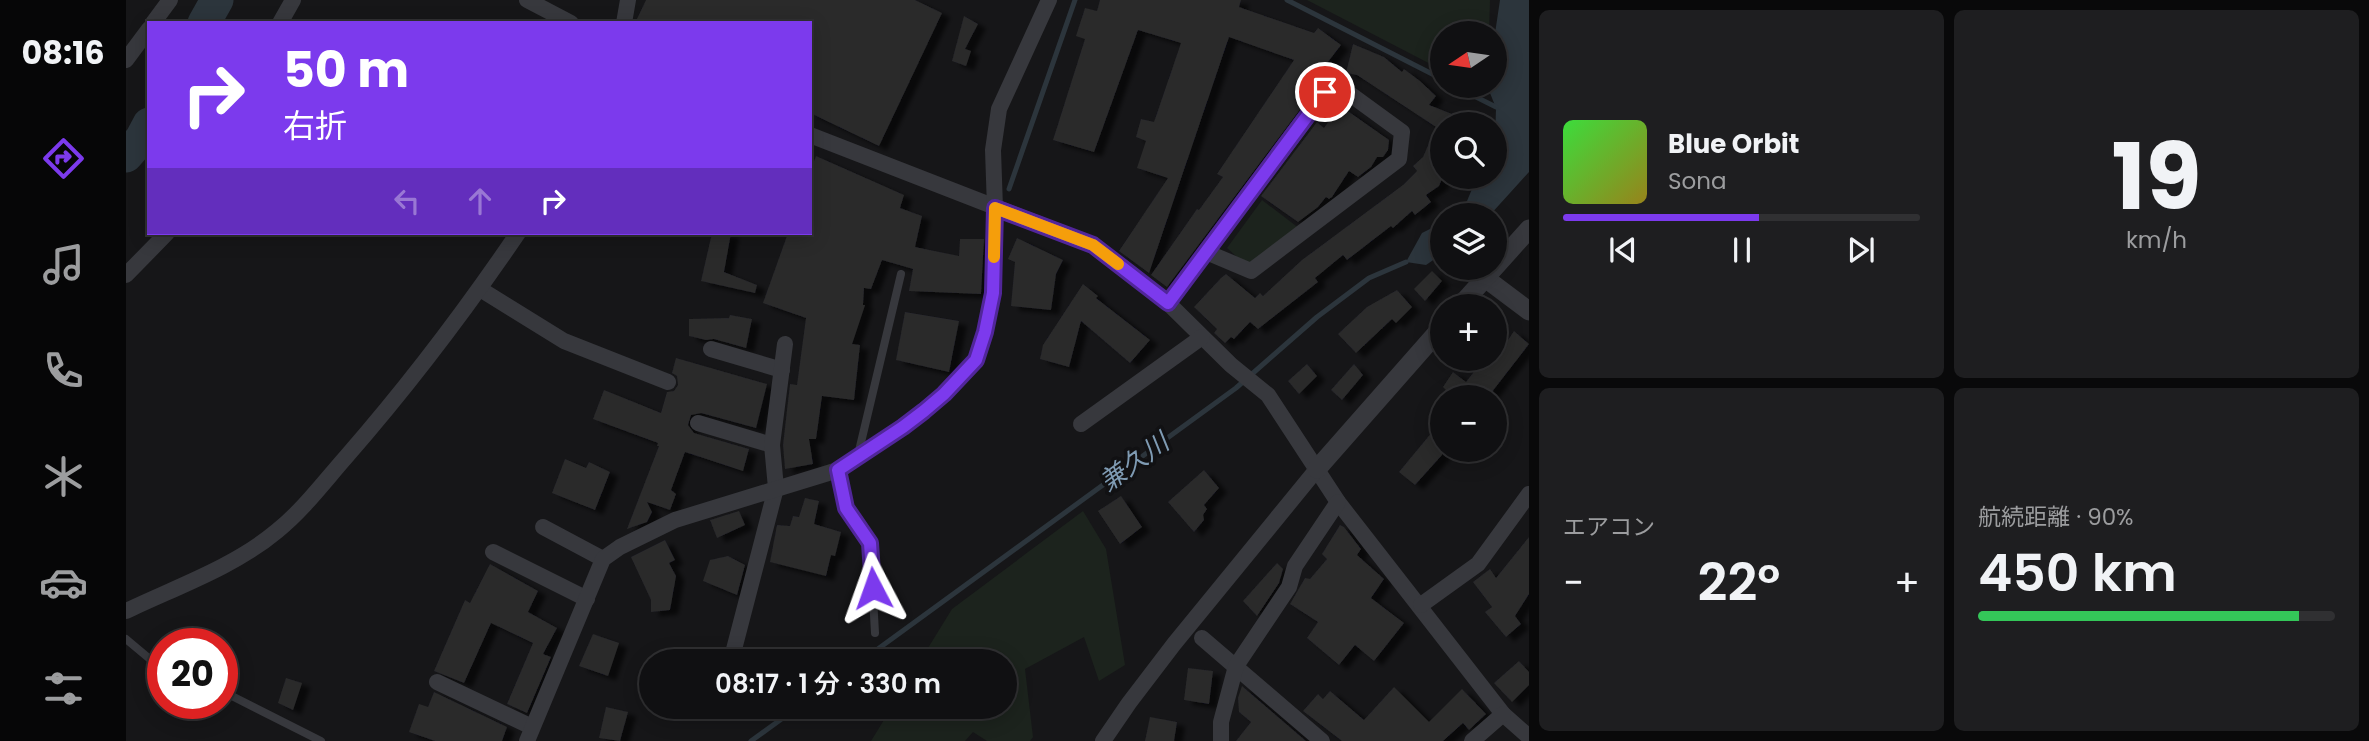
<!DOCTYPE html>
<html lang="ja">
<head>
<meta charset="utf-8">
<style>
  :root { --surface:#101012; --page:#1e1e20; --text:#f1f3f6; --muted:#9c9d9f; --line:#303032; --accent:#7c3aed }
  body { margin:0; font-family:Poppins,"Noto Sans JP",sans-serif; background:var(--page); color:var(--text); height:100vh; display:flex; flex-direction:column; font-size:26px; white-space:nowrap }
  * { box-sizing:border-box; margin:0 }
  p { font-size:23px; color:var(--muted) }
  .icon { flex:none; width:38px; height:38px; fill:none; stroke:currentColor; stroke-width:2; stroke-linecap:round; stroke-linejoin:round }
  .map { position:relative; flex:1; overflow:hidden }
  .panel { display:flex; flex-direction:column; gap:10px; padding:10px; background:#09090a; width:840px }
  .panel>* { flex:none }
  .banner { position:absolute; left:21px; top:21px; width:665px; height:214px; border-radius:0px; box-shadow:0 4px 18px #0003,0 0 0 2px var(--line); background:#7c3aed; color:#fff; overflow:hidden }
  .needle { width:46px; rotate:257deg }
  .fabs { position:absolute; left:1304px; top:21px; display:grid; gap:14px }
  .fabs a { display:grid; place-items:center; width:77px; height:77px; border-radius:50%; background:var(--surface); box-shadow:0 4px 18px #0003,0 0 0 2px var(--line); font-size:35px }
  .speed { position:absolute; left:21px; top:628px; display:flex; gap:14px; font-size:35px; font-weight:700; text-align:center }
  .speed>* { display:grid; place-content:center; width:91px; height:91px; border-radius:50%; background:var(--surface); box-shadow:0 4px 18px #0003,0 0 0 2px var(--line); line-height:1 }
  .speed .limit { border:10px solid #d22; background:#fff; color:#111 }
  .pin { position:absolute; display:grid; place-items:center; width:60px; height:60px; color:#fff; margin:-30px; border:4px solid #fff; border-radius:50%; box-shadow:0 2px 7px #0007 }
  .me { position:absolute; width:77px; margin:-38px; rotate:356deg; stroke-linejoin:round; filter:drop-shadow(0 0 5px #0008) }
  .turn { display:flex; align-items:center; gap:24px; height:147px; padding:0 21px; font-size:32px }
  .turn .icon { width:91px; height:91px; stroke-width:2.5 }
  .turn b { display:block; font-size:49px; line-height:60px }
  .lanes { display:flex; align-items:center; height:66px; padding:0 21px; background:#0003; justify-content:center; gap:35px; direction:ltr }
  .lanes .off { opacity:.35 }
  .big { font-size:52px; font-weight:600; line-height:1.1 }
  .panel .widget { flex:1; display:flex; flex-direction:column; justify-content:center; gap:10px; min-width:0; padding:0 24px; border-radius:10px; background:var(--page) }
  .panel .dial { align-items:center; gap:0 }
  .dial b { font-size:91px; line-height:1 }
  .song { display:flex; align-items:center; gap:21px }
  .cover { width:84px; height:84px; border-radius:10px; background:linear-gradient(135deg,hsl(120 70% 55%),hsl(50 70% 35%)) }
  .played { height:7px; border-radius:4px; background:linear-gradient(90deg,var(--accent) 55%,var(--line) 55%) }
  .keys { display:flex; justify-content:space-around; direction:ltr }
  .heat { display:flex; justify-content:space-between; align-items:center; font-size:38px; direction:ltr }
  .charge { height:10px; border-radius:5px; background:linear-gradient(90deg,#34c759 90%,var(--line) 0) }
  .panel .tiles { flex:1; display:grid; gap:10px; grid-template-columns:repeat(2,1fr) }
  .trip { position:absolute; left:513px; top:649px; width:378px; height:70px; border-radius:35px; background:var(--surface); box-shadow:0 4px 18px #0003,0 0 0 2px var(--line); font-weight:600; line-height:70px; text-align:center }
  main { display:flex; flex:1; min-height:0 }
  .tab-bar { display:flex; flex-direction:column; width:126px; justify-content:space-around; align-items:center; background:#060607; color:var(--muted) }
  .tab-bar .icon { width:49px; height:49px }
  .tab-bar .current { color:var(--accent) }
  .tab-bar b { font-size:32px; color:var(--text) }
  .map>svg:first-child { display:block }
  .green { fill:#1c231d }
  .water { fill:#2c353c }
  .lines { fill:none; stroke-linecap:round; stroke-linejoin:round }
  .stream { stroke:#2c353c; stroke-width:5 }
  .river { stroke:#2c353c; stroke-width:33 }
  .building { fill:#29292c; filter:url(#shadow) }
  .service { stroke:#37383d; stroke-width:8 }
  .minor { stroke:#37383d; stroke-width:16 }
  .tertiary { stroke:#37383d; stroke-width:19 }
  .route-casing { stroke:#51269a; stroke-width:18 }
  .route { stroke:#7c3aed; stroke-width:12 }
  .slow { stroke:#f59e0b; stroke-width:12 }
  .labels { text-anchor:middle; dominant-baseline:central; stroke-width:7; stroke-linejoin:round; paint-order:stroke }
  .water-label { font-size:26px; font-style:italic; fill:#7f9bb3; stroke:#111113 }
</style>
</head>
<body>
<main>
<nav class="tab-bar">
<b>08:16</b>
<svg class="icon current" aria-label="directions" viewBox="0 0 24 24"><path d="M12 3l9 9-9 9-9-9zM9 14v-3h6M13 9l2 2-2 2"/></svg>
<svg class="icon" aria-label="music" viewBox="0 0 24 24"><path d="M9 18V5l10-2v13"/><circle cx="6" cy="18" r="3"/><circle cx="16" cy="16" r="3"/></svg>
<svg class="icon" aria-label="phone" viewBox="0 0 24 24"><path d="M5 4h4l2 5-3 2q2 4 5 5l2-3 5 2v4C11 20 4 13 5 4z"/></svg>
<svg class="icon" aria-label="climate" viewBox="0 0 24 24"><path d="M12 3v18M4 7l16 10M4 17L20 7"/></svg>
<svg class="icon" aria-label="car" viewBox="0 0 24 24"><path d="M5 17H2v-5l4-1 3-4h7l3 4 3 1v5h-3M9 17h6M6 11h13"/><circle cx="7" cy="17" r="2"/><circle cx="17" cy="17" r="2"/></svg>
<svg class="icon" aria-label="filters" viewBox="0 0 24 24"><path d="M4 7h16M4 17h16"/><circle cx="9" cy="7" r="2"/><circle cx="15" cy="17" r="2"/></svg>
</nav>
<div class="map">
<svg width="1403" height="741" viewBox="0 0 1403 741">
  <defs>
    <filter id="shadow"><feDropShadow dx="8" dy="4.5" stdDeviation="2" flood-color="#0009"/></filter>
  </defs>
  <rect width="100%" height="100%" fill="#161618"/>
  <g class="green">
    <polygon points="1181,0 1364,0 1363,33 1316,33 1316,70"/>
    <polygon points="1136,200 1174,229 1120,265 1101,248"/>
    <polygon points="957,511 980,549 999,665 973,681 958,637 899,669 907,737 904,741 861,741 847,732 839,741 745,741 766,707 878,707 878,662 794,661 826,609"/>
  </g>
  <g class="water">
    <polygon points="1374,0 1403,0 1403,172 1364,215 1332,215 1336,213 1351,177 1368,177 1370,108 1362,88 1363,86 1368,86 1368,40"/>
    <polygon points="1316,223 1316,254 1300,265 1280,262 1296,233"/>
  </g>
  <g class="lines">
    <g class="stream">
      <polyline points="1161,0 1316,79"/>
      <polyline points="1328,86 1370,107"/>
      <polyline points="883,189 949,0"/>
      <polyline points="734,662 1110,388 1191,317 1243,278 1280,262"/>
      <polyline points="625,741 672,707"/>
    </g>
    <g class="river">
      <polyline points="78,23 91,0"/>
      <polyline points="0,156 15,139 23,124"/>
    </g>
  </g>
  <g class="building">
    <polygon points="520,0 789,0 816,13 753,146 684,113 684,23 509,23"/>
    <polygon points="974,0 1115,0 1113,7 1188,33 1192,28 1215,45 1178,93 1182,97 1175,108 1041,287 1025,275 1071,209 1073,210 1097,177 1091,174 1168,60 1103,37 1023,273 993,251 1042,178 1011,168 1020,141 1010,137 1015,119 1028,122 1055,43 1012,30 968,152 927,140 959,39 950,36 959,8 971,11"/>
    <polygon points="838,16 852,24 839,49 845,51 840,66 826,61"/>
    <polygon points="1227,44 1258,57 1276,72 1278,69 1294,81 1310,96 1303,105 1352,124 1316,124 1316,179 1313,186 1300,195 1305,202 1289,215 1286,211 1267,228 1265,226 1221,260 1217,255 1189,278 1192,282 1132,329 1124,322 1108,339 1105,337 1099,343 1088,333 1091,329 1068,307 1095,278 1100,274 1129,298 1134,293 1137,296 1176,260 1277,185 1291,171 1287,166 1297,157 1310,127 1231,75 1220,73"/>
    <polygon points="1219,109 1263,140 1262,150 1257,157 1251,157 1245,167 1232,177 1223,171 1206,197 1203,199 1200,197 1192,207 1172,222 1135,196 1191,122 1198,128 1209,112 1215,114"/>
    <polygon points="690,156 778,195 774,208 796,216 789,247 833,256 834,239 858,239 855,294 783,291 787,269 756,260 745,289 738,288 737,305 739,305 726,344 734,345 728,400 696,396 690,439 683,439 687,464 659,469 657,445 664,384 671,385 680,318 637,303 662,233 684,233 684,171"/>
    <polygon points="586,233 605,233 598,272 631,285 629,293 575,281"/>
    <polygon points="891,238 937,260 930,274 925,310 885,306 889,262 882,259"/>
    <polygon points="1306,271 1316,281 1299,301 1288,289"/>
    <polygon points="957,284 972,296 970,298 1024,340 1004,363 955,321 943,367 914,359 917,345"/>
    <polygon points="1271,290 1286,307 1270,323 1266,319 1230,353 1212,334 1241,307"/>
    <polygon points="779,312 833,321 823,372 770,360"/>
    <polygon points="604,315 626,319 620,348 588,339 580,340 563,336 563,319 603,318"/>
    <polygon points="1388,331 1403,344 1362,397 1317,397 1321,391 1317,387 1327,372 1340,382 1357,360 1365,366"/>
    <polygon points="550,358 641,384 630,428 575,413 565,415 562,425 568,433 623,449 617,471 559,452 545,490 550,494 544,510 521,502 526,512 521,522 501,529 533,446 531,446 532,443 467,419 478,390 535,413 541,392 548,391 552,385 551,376 546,373"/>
    <polygon points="1181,364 1191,376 1173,394 1162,381"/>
    <polygon points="1228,364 1237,375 1216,400 1205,390"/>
    <polygon points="1316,420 1316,455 1289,485 1273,472"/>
    <polygon points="439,459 460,468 463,462 484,472 469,510 426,493"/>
    <polygon points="1078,470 1093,488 1078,505 1081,509 1077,515 1078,520 1068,532 1042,502"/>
    <polygon points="995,496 1016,527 994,544 972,511"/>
    <polygon points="679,498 693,501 688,524 715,532 709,556 705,555 700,576 644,562 651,525 664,526 667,516 673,517"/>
    <polygon points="613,511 619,525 591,538 584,520"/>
    <polygon points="1214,525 1218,527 1235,549 1231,555 1258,579 1245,598 1278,623 1248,661 1229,645 1213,665 1181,638 1192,622 1164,604 1179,578 1184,579 1201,559 1196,554"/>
    <polygon points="1403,537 1403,594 1389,616 1395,624 1380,637 1359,612 1366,607 1347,582 1364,569 1370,578"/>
    <polygon points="539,540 549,560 543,563 550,576 544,610 525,612 525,600 505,557"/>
    <polygon points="602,556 619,565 611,595 577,581 584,560"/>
    <polygon points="1151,563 1157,569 1153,583 1131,616 1117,601"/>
    <polygon points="364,564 412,591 402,612 431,628 417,654 425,657 401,713 381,704 407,643 365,623 338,683 308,671 339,600 344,603"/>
    <polygon points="467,634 493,643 482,676 453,666"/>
    <polygon points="1393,661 1403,672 1403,685 1386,702 1368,683"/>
    <polygon points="1062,668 1087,671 1083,704 1058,700"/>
    <polygon points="160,678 176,683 167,710 152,703"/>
    <polygon points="1116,686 1180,741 1110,741 1125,722 1113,712 1112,698"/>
    <polygon points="1268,687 1303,722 1336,689 1360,714 1343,730 1337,723 1317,741 1216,741 1177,711 1192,694 1197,699 1204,691 1238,720"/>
    <polygon points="308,692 381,727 376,741 309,741 283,732 293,704 302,707"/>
    <polygon points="480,707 502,712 494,741 473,738"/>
    <polygon points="1024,717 1051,722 1048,741 1019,741"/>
  </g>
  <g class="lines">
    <g class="service">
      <polyline points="732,455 775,274"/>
      <polyline points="712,470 720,508 744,543 749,633"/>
      <polyline points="0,639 37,670"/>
      <polyline points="96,691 195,741"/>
    </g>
    <g class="minor">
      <polyline points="401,0 445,23"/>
      <polyline points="27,23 44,0"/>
      <polyline points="154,23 167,0"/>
      <polyline points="498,23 502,0"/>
      <polyline points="0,60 23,29"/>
      <polyline points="684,135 967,245 1042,303 1105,365 1142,395 1212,502 1377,714 1403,737"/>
      <polyline points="0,275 41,233"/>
      <polyline points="354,289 438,341 542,382"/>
      <polyline points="1042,303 1200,92 1217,89 1276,132 1273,159 1125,271 1080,252"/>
      <polyline points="585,349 656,370"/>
      <polyline points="572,423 646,445"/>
      <polyline points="955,424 1076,337"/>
      <polyline points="417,527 477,559"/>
      <polyline points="367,552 461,599"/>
      <polyline points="1295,605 1352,564 1403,494"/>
      <path d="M0,611C50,587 108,567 151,531C177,510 198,482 220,457C282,386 339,311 392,233"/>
      <polyline points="1076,638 1196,741"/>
      <polyline points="620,662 606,657 650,488 646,445 659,344"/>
      <polyline points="311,682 406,727"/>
      <polyline points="401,741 477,559 494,547 549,520 712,470 777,427 818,394 850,360 859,332 867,293 869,208 867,150 873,109 923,0"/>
      <polyline points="977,741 1003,703 1048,644 1191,469"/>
      <polyline points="1095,741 1095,722 1110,666 1163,587 1169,566 1212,502"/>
      <polyline points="1346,741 1377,714"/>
    </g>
    <g class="tertiary">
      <polyline points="1359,278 1403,311"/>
      <polyline points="1334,306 1403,229"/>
      <polyline points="1191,469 1316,327"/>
    </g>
  </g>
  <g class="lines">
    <defs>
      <polyline id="route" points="747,588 744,543 720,508 712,470 777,427 798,411 818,394 850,360 859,332 867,293 869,208 967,245 1042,303 1199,92"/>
    </defs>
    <use href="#route" class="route-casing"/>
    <use href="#route" class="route"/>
    <polyline class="slow" points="868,257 869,208 967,245 992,264"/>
  </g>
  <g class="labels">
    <g class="water-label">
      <text transform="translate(1008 462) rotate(-36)">兼久川</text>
    </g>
  </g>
</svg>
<div class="fabs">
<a><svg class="needle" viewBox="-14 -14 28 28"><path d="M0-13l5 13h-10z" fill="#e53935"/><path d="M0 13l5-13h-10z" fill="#9c9d9f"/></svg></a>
<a><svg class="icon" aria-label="search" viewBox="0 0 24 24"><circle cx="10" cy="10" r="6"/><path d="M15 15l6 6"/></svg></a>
<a><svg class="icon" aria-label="layers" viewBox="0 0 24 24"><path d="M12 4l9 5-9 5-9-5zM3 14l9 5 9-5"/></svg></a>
<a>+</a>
<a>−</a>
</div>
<div class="speed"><div class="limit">20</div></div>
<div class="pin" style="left:1199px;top:92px;background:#d93025"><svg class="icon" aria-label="arrive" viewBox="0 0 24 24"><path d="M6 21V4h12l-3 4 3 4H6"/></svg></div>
<svg class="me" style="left:747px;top:588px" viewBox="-20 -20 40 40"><path d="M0-17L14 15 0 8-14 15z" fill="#7c3aed" stroke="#fff" stroke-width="4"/></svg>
<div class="trip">08:17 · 1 分 · 330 m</div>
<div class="banner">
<div class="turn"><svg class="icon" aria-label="right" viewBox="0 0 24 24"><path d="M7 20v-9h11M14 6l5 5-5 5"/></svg><div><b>50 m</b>右折</div></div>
<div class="lanes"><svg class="icon off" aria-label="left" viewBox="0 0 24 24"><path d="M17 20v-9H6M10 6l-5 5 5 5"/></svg><svg class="icon off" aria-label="ahead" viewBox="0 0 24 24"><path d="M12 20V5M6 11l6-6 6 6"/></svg><svg class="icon" aria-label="right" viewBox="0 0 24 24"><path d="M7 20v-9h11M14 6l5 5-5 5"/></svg></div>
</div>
</div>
<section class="panel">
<div class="tiles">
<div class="widget">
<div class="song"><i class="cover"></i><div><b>Blue Orbit</b><p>Sona</p></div></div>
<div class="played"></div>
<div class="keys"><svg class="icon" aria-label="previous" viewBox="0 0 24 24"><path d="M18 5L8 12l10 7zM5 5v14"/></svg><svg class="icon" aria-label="pause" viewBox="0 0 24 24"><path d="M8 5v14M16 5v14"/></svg><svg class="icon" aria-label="next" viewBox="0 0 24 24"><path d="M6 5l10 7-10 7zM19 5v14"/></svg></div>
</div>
<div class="widget dial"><b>19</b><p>km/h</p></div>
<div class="widget"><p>エアコン</p>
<div class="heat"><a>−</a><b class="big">22°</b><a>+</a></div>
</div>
<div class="widget"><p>航続距離 · 90%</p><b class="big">450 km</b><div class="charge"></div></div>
</div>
</section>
</main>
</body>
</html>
